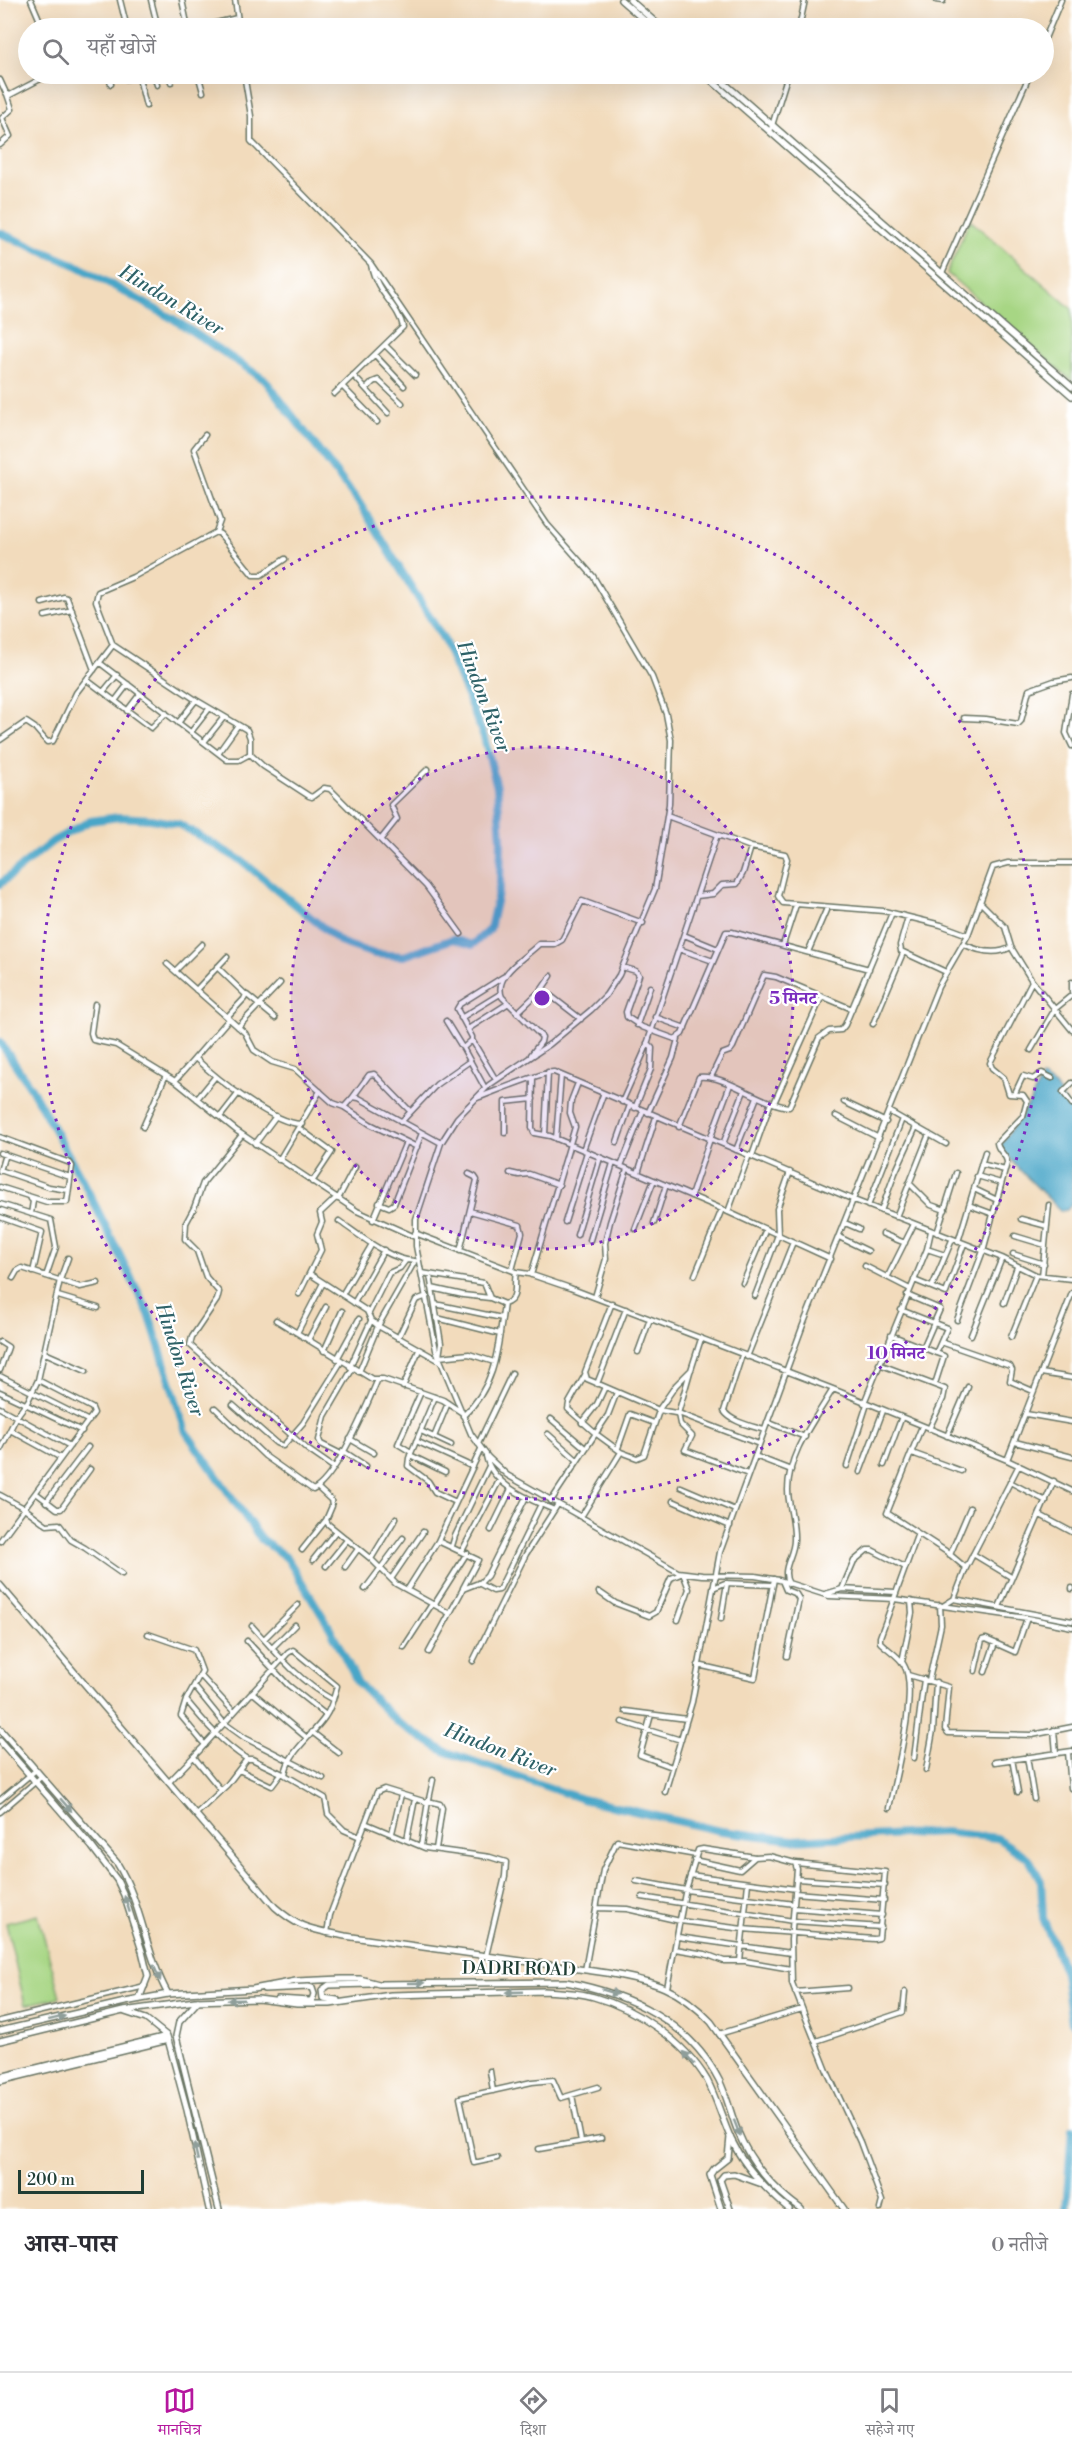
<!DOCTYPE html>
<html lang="hi">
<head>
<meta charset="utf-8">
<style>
	:root { --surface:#fff; --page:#f7f7f7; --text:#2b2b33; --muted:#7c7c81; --line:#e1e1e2; --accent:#b5179e }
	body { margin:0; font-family:"Libre Bodoni","Noto Serif Devanagari",serif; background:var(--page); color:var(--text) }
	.scale { position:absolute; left:18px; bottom:15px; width:126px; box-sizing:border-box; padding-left:6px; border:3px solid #1f3d34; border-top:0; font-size:16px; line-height:21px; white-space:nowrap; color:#1f3d34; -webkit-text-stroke:4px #fff; paint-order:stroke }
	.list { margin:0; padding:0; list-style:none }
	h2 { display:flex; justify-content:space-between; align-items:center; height:78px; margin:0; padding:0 24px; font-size:26px }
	h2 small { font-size:20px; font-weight:400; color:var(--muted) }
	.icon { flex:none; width:33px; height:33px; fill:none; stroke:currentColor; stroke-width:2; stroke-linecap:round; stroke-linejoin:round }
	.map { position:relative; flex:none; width:1072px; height:2209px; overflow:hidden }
	.search { position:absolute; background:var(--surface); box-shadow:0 6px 24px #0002; left:18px; right:18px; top:18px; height:66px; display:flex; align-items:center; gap:15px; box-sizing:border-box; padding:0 21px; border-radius:33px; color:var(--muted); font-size:22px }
	.sheet { height:162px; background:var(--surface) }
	nav { display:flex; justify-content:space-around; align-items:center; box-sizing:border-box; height:84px; border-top:2px solid var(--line); background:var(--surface); font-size:16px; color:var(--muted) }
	nav a { display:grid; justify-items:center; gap:3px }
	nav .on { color:var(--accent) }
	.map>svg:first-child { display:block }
	.green { fill:#a7d684; stroke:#638a5c; stroke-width:1.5 }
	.water { fill:#49a6c8; stroke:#34727e; stroke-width:1.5 }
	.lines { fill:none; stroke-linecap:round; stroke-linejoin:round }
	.river { stroke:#49a6c8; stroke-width:8 }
	.minor-casing { stroke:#697464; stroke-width:7 }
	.tertiary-casing { stroke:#697464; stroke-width:8 }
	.secondary-casing { stroke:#697464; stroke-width:8 }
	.minor { stroke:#fff; stroke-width:4 }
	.tertiary { stroke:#fff; stroke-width:5 }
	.secondary { stroke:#fff; stroke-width:5 }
	.oneway { fill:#8f9e9a }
	.ring { fill:none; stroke:#7b2cbf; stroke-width:3; stroke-dasharray:3 6 }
	.labels { text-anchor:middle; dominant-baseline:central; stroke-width:4.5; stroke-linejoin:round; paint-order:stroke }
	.street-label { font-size:18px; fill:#1f3d34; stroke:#fff }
	.water-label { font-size:20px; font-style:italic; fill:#2e6268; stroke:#fff }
	.centre { fill:#7b2cbf; stroke:#fff; stroke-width:3 }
	.ring-label { font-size:18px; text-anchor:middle; font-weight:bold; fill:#7b2cbf; stroke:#fff; stroke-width:4.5; stroke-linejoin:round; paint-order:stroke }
</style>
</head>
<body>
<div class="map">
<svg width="1072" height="2209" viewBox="0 0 1072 2209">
	<rect width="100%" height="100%" fill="#fff"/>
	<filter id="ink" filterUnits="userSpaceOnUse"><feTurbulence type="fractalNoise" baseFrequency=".0167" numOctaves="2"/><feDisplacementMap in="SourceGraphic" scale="12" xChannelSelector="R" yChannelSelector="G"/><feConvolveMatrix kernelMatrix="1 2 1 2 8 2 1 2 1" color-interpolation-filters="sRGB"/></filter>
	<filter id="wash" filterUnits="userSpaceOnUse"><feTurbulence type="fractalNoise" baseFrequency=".008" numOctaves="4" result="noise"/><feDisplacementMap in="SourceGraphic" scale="24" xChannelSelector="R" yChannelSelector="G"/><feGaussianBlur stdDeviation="1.35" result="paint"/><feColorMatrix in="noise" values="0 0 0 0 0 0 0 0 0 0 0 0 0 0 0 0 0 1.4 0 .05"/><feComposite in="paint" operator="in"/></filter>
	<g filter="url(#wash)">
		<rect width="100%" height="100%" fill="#f2dbbc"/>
		<path class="green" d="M970,220L1072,309V381L947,273Z
			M38,1915L60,1997L25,2005L6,1923Z"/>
		<path class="water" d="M1042,1077L1055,1086L1072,1112V1204L1067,1210L1061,1211L1016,1166L1000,1146L1030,1102Z"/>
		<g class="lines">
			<path class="river" d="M0,233L78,266L175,320L265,380L360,504L444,640L484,737L497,787L501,838L500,884L490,929L472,945L453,939L404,956L374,954L342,943L242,861L179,824L151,819L119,817L90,821L53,841L0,884
				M0,1042L31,1088L84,1183L149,1314L186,1432L261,1539L287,1558L330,1628L358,1683L398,1723L444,1751L582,1799L721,1831L793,1840L944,1832L997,1838L1029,1859L1041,1881L1043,1918L1065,1973L1072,2023
				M1066,2209L1072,2129"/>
		</g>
	</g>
	<g filter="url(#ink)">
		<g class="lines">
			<g class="minor-casing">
				<path id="minor" d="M31,0L43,28
					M120,0L127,28
					M151,0L158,28
					M182,0L188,28
					M235,0L239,28
					M936,0L943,1
					M195,28L237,18
					M799,28L805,0
					M1044,41L1061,0
					M108,74L111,84
					M123,74L126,79L139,77
					M138,74L146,106
					M154,74L157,85
					M169,74L171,82
					M198,74L203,92
					M244,74L251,116V141L371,264L547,524L593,576L652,677L666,714L671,740L669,804L655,889L619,975L606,995L591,1010L550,1044L489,1085L457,1118L441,1143L416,1219V1246L436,1350L471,1434L488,1457L507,1475L678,1572L702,1575L755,1576L779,1580L829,1596L894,1599L1027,1618L1072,1627
					M0,80L6,93L10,95L50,74
					M770,132L788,74
					M0,145L10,136L2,118L12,109L7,94
					M942,273L1030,74
					M385,345L415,375
					M375,355L404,386
					M353,375L388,413
					M342,386L377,422
					M366,389L373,382L378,380L402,403
					M334,394L403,327C399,306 376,293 371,265
					M205,435L194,449L220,521L216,532
					M42,603L64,597L67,598L94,670
					M45,616L72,610
					M113,645L196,700L247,730L250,738V754L263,766L309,796L312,797L324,788L330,789L426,886L461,934
					M100,663L227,760H239L250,754
					M87,680L151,728L166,713
					M103,692L117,675
					M1072,694L1066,733L1072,746
					M115,701L128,684
					M127,711L140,694
					M964,718L986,719L1018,724L1021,721L1029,690L1054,681L1072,678
					M178,723L196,700
					M191,732L209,709
					M0,740L26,722L35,728L47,742L53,741L76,693L113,645L96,601L98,592L133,577L216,532L220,534L253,575H261L285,559
					M204,742L224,717
					M218,753L238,725
					M667,816L751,847L785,854L787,859L778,896L783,903L884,911L941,925L968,935
					M381,839L397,819L391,805L428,769
					M697,896L713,894L722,885L737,884L743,873L751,847
					M980,902L1005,927L1011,947L1032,981L1072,1030
					M908,917L900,945L901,951L946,972
					M684,935L718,949
					M963,944C978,951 996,956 1011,947
					M783,945L796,905
					M679,949L713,961
					M808,952L827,908
					M167,964L245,1033L254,1050L272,1062L295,1069L333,1103L344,1107L353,1097L359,1098L441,1143
					M217,967L246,995L244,999L227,1017
					M622,967L636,971L639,975L626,1012L627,1017L642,1027L675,1039L682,1034L726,932H732L869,969
					M175,971L202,944
					M1072,982V992
					M542,989L581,1019
					M196,990L227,957
					M247,995L275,1018
					M95,1004L91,1033L93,1040L116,1045L175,1081L237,1131L357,1211L415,1237
					M517,1013L542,989L551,976
					M655,1017L685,1028
					M461,1018L500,994
					M446,1021L462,1047
					M873,1024L903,953
					M637,1025L650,987
					M238,1027L280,983
					M468,1029L507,1004
					M472,1040L496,1080
					M1031,1050L1055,1009L1072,995
					M531,1055L541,1042L542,1037L502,997C493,975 525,958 539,944H555L562,940L582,901L643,923
					M195,1058C215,1077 274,1125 302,1124
					M711,1077L722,1054L730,1051L733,1047L764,975L776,977L852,1009
					M533,1078L532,1128L534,1133L550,1136L715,1206L831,1259
					M175,1081L229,1019
					M1072,1083L1063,1092L1072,1104
					M485,1088L463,1048L472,1040V1037L457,1009L460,1004L503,977
					M1015,1093L1023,1076L1033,1079L1042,1073L1052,1078
					M353,1097L369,1075L374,1074L410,1111
					M477,1098C491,1093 544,1071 554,1072L854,1200L1002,1258L1036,1275L1072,1279
					M197,1099L215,1077
					M622,1102L645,1050L717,835
					M844,1102L886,1122
					M774,1103L822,996
					M344,1107L370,1124L417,1147
					M635,1108L651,1069L652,1048L647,1043
					M890,1112L946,1144
					M648,1113L673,1058L678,1039
					M836,1116L879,1138
					M220,1117L238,1094
					M401,1122L437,1084L470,1061
					M143,1127L166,1075
					M679,1127L699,1077C725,1074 760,1104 789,1107L819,1038L829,1031L841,1030L845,1025L892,913
					M299,1128L332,1152L312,1182
					M505,1133V1102L533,1099
					M242,1135L203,1183L194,1208L186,1223L185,1239L197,1251L206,1277L219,1292L217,1300L192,1337L190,1345L307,1449L333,1467
					M545,1135L548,1072
					M0,1137L70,1163L72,1166L67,1202H47L0,1187
					M556,1139L561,1075
					M617,1142L630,1105
					M255,1144L276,1116
					M723,1144L744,1091
					M583,1150L603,1095
					M736,1150L757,1097
					M0,1153L70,1177
					M752,1156L771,1102
					M279,1160L320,1091
					M981,1164L1005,1170
					M621,1166L643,1111
					M0,1170L49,1187L68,1190
					M0,1171L5,1154
					M510,1173L519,1175L529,1174L559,1185
					M638,1173L656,1117
					M977,1176L1001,1183
					M909,1183L931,1205L945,1210
					M974,1189L997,1200
					M691,1196L710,1139L730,1085
					M338,1199L355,1167
					M379,1203L389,1207L394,1204L422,1133
					M0,1204L51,1220L56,1247L46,1276
					M969,1205L993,1214
					M868,1206L902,1119
					M470,1211L520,1225L522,1233L512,1270
					M881,1211L895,1173L916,1127
					M728,1212L749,1155
					M31,1214L33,1201L31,1199
					M0,1217L42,1232L33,1272
					M896,1217L929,1134
					M1021,1219L1047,1226
					M373,1220L406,1142
					M339,1221C359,1235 391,1261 415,1261
					M565,1222L587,1152
					M654,1223L666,1185
					M845,1223L859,1229
					M635,1229L654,1180
					M415,1233L516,1272
					M937,1233L956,1173
					M883,1234L905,1243
					M577,1235L600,1158
					M1015,1236L1045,1245
					M839,1237L868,1251
					M590,1240L613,1163
					M958,1242L985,1152
					M927,1249L945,1255
					M460,1251L477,1180L475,1177L469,1174
					M1013,1254L1044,1264
					M865,1266L910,1289
					M422,1273L484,1283L490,1298L504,1304C520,1299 513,1285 516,1272L529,1274L570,1288L833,1389L1007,1460L1072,1491
					M310,1274L367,1311L371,1320L378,1326L440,1361
					M430,1275L441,1343L439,1357L469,1354L494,1362
					M531,1275L575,1127L570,1113L571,1101L578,1083
					M695,1275L722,1209
					M888,1276L914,1224
					M1042,1276L1049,1205
					M13,1278L17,1271L22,1268L80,1287L98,1283
					M914,1280L946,1293L964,1244
					M743,1283L766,1229
					M932,1287L952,1240
					M432,1288L463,1295L490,1298
					M299,1294L321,1250L317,1234L322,1222L320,1213L336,1198
					M342,1295L372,1244
					M907,1295L940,1309L923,1348
					M58,1296L98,1308
					M755,1296L778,1235L777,1209L790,1172
					M595,1297L606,1259L605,1243L610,1222L627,1169
					M354,1303L384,1250
					M612,1303L585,1372L587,1379L659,1410L681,1414L759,1444
					M1004,1303L1017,1267
					M435,1304L502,1318
					M901,1310L947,1328L936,1353
					M369,1313L389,1273L400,1268L406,1260
					M437,1318L500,1334
					M276,1320L372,1379H383L429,1395L443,1400L461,1412
					M957,1320L983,1251L1007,1163C1007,1154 998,1152 997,1143L1023,1116L1027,1101L1023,1095L1009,1094L1004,1078L992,1068L990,1063L1032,981
					M297,1333L323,1283
					M891,1335L944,1356L935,1384
					M971,1335L1002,1258
					M1011,1337L1036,1275
					M398,1338L416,1300L427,1296
					M308,1340L326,1307
					M0,1342L8,1347L0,1370
					M941,1342L1010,1366L1012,1370L1010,1381L1033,1391
					M324,1351L342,1311
					M638,1352L650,1319
					M45,1353L86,1371
					M742,1355L724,1411C731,1422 752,1426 764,1430
					M747,1357L793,1242
					M337,1359L359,1319
					M879,1364L945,1389L943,1399L929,1429
					M350,1367L371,1321
					M359,1372L378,1326L415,1261
					M690,1372L678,1414L680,1424L692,1436L685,1450L748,1474
					M1041,1373L1072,1378
					M585,1375L569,1403L568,1409L595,1433L621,1452
					M0,1376L89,1421
					M597,1384L626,1309
					M403,1387L419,1350
					M0,1392L82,1431
					M435,1397L409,1458L408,1466L428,1481L435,1492L456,1502
					M864,1403L927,1249L931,1231
					M233,1405L276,1443L283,1446L303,1423L341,1362
					M0,1408L70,1446
					M215,1408L265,1456L313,1490C336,1479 368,1403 378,1379
					M1026,1414L1072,1422
					M463,1416C497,1385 498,1346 504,1304
					M551,1419L585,1448
					M767,1422L805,1437
					M582,1423L597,1404L605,1387
					M922,1426L887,1513L947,1552L966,1568
					M10,1430L61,1458
					M421,1431L451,1445
					M548,1434L577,1460
					M947,1436L968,1387
					M434,1437L448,1403
					M350,1439L374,1453
					M416,1441L473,1467
					M1015,1442L1072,1457
					M478,1444L512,1373
					M618,1448L630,1414L654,1423
					M0,1450L17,1416L28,1401L38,1380L60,1280L68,1258
					M343,1451L366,1466
					M411,1452L398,1444L421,1392
					M912,1453L961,1471
					M341,1454L321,1444L319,1440L325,1416L353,1368
					M410,1455L445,1472
					M486,1456C492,1486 530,1499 554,1510
					M755,1456L791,1470
					M1007,1460L1072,1293
					M884,1465L901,1419
					M847,1466L867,1404
					M860,1472L883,1411
					M1010,1482L1046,1501
					M681,1487L735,1510
					M318,1488L331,1500L332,1506L326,1520L328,1524L371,1559L396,1584L449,1613
					M36,1493L57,1509H61L90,1469
					M0,1495L24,1508L47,1525L59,1524L71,1540L85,1548L122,1574
					M551,1501L608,1415L617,1392
					M673,1501L730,1526
					M46,1502L88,1447
					M1040,1515L1072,1532
					M581,1517L621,1452L637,1458L644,1455L660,1408L676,1385L691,1370L701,1339
					M491,1530L511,1489
					M0,1541L94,1413L92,1408L38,1380
					M438,1541L478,1560L463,1588
					M452,1546L455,1536L489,1466
					M302,1550L326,1520
					M462,1551L500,1479
					M973,1554L1011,1577
					M950,1555L970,1508
					M371,1559L396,1518
					M313,1560L336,1531
					M326,1566L347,1540
					M345,1567L358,1549
					M391,1579L423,1532
					M478,1583L493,1591L499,1590L541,1504
					M783,1583L786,1590L796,1594L799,1599L787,1656
					M789,1584C780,1569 794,1556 794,1540C795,1522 788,1505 788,1490C788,1452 815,1420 833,1389
					M713,1588L725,1583L773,1585
					M1072,1588V1589
					M365,1589L403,1538
					M842,1589L854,1561L867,1550H872L905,1567
					M407,1590L438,1541L481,1449
					M599,1592L615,1603L649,1616L656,1612L671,1578L683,1573L689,1589L678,1620
					M825,1594L842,1589L895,1592
					M954,1599L966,1568L1019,1465
					M434,1605L467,1553
					M943,1606L954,1599L1072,1621
					M999,1607L1054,1481
					M721,1619L727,1583
					M252,1626C276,1653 300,1682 333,1700
					M148,1634L194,1650L202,1671L186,1700L181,1716L205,1745
					M264,1639L298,1605
					M247,1641L288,1685L326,1715
					M404,1647L432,1604
					M272,1648L295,1625
					M429,1652L463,1589L481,1582L487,1576L526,1497
					M473,1661L526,1554L558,1504
					M902,1662L912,1613L911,1601
					M698,1665L755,1678L774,1579
					M975,1671L982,1640L986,1639L1015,1652L1027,1618
					M985,1672L995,1643
					M200,1675L234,1712
					M908,1675L949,1687L945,1729L948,1733L1032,1735L1072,1727
					M929,1680L941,1625L940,1605
					M194,1686L224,1723L245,1738L323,1778
					M252,1692L307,1738
					M186,1700C205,1723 222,1743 247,1759
					M625,1711L687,1719
					M651,1715L640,1755L672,1767
					M622,1722L681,1740
					M1054,1730L1056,1753
					M312,1732L339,1753
					M1068,1752L1071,1788
					M194,1757L221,1790
					M1027,1757L1034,1799
					M914,1758L924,1679
					M1012,1759L1018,1792
					M995,1762L1072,1751
					M239,1770L272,1786L281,1774
					M926,1770L933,1731L936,1682
					M169,1782L201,1749L288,1653L293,1650L337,1686C334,1697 331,1709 325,1717C313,1735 287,1753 285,1775L325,1798L328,1814L344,1830L360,1837
					M665,1792L692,1702L720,1552L803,1325L938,987L968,935L993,867L1008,863H1072
					M0,1800L36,1770
					M889,1808C895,1778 919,1690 904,1665C899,1656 888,1650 880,1642V1637L918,1533
					M0,1812L41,1777
					M196,1814L227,1785L247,1759H252L285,1775
					M365,1823L425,1848L490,1857L506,1862L505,1876L486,1956
					M392,1833L401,1795
					M407,1839L415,1799
					M421,1846L428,1801L440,1804L442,1808L436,1849
					M694,1860L740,1870L755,1857
					M690,1875L796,1889
					M797,1879L885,1885
					M636,1881L686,1890L794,1904
					M795,1893L884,1900
					M642,1897L793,1921L881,1927
					M597,1908L627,1909L680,1921L743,1929L874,1939L879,1938L885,1872L796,1863
					M794,1908L882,1915
					M327,1933L330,1915L377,1792L384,1789L426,1802L429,1799L433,1780
					M678,1937L791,1953
					M675,1949L705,1954L724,1961H745L791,1969
					M740,1961L748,1883
					M585,1970L603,1870L617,1841L696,1855
					M667,1988L685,1893L698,1850L703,1849L755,1857L769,1856L795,1863L797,1869L791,1940L792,1983L827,2071L860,2142L882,2201L880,2209
					M795,1992L848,1988
					M0,2021L145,1986
					M719,2034L802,2009
					M816,2041L903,2012L905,1992
					M490,2071L493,2091
					M572,2095L581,2141
					M539,2149L601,2138
					M497,2158L474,2163L460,2098L532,2082L553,2080L561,2098L598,2087"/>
			</g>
			<g class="tertiary-casing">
				<path id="tertiary" d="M621,0L653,28
					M630,0L662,28
					M704,74L1072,396
					M714,74L1072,387
					M0,1585L275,1907C301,1930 312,1929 345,1936L607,1973C653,1981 679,1988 711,2022L844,2209
					M0,1729L117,1863C142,1903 145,1953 168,1994
					M0,1741L92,1847L117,1880L124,1895L142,1951L148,1976L139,1999
					M198,2001L179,2022L176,2036L219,2209
					M125,2012L146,2019L167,2036L187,2110L209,2209
					M0,2077L167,2036
					M0,2081L168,2040
					M721,2209L710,2175L714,2169L728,2158L730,2137
					M730,2209L720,2180L724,2175L734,2174L762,2184"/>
			</g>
			<g class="secondary-casing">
				<path id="secondary" d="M264,1989L308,1987L312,1988L314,1994L312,2000L309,2001L278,1999
					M337,2000L323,1998L322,1990L329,1985L371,1984
					M0,2031L125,2002L168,1994L253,1989L296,1981L342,1979H360L379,1984L566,1982C629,1994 688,2020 719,2080C727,2096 731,2115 738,2132C750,2162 774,2190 801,2209
					M0,2041L123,2011L195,2001L258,1999L297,2004H330L391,1995L544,1991C561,1992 578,1992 594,1997C637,2009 684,2041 707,2080C717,2099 722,2119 731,2139C744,2167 766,2190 789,2209"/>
			</g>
			<use href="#minor" class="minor"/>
			<use href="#tertiary" class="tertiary"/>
			<use href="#secondary" class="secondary"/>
		</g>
		<defs><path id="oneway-solid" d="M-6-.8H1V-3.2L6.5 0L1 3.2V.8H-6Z" transform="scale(1.5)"/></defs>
		<g class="oneway">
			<use href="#oneway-solid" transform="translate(66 1805) rotate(49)"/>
			<use href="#oneway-solid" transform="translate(127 1904) rotate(-108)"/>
			<use href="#oneway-solid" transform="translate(157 1973) rotate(66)"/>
			<use href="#oneway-solid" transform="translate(416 1983) rotate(-1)"/>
			<use href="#oneway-solid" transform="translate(514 1992) rotate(178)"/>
			<use href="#oneway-solid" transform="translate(610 1992) rotate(17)"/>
			<use href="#oneway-solid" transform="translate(236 2000) rotate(178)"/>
			<use href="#oneway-solid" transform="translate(57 2018) rotate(-14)"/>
			<use href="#oneway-solid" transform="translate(689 2058) rotate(-131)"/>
			<use href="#oneway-solid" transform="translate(737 2128) rotate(69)"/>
			<use href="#oneway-solid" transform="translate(196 2152) rotate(-103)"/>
		</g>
	</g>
	<circle cx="542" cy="998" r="251" fill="#7b2cbf" fill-opacity=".12"/>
	<g class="ring">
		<circle cx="542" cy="998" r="251"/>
		<circle cx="542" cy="998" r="501"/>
	</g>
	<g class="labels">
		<g class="street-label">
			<text transform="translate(519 1969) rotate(1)">DADRI ROAD</text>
		</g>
		<g class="water-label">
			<text transform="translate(171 301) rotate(31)">Hindon River</text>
			<text transform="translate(483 697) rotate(69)">Hindon River</text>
			<text transform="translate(179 1360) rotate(72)">Hindon River</text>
			<text transform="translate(500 1751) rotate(21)">Hindon River</text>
		</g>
	</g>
	<circle cx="542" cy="998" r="9" class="centre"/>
	<g class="ring-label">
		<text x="793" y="1004">5 मिनट</text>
		<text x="896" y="1359">10 मिनट</text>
	</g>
</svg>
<div class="scale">200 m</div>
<div class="search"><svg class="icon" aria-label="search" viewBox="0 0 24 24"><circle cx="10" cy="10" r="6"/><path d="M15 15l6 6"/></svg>यहाँ खोजें</div>
</div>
<section class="sheet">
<h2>आस-पास<small>0 नतीजे</small></h2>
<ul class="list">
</ul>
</section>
<nav>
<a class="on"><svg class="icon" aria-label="map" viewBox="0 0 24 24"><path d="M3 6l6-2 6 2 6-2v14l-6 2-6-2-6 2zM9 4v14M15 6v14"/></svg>मानचित्र</a>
<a><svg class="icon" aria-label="directions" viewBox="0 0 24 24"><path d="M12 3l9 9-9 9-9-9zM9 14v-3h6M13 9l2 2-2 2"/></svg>दिशा</a>
<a><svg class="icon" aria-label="saved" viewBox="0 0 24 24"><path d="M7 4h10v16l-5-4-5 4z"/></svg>सहेजे गए</a>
</nav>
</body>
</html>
